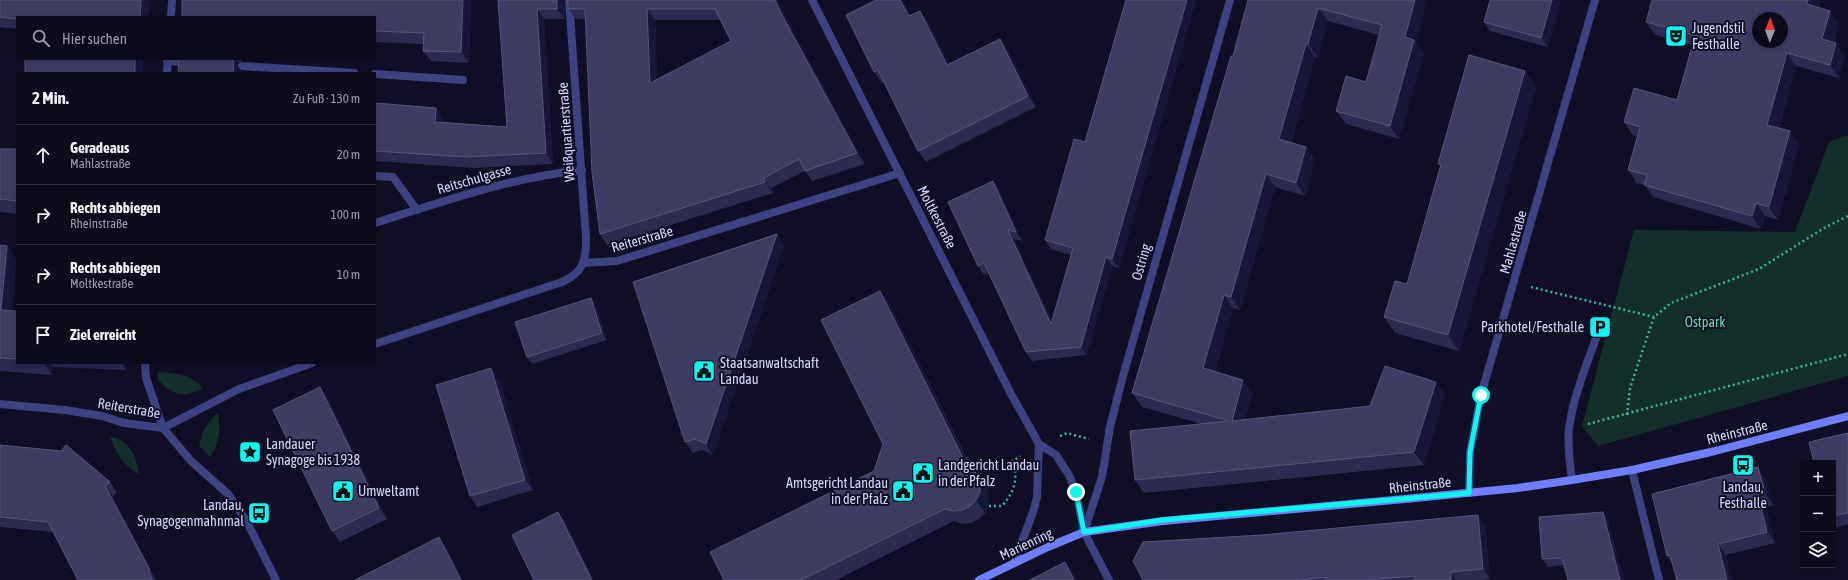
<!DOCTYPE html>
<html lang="de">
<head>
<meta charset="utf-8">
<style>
	:root { --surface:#0c0b1c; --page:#151425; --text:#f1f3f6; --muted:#9a9ba3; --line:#2c2b3b }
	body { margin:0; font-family:"Asap Condensed",sans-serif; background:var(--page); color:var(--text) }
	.controls { position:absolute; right:12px; bottom:12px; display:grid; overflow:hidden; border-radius:0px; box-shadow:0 2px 6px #0003 }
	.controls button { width:36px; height:36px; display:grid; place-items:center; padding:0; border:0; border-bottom:1px solid var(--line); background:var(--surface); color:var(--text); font:20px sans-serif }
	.compass { position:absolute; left:1752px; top:12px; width:36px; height:36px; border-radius:50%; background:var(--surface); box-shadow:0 2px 6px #0003; rotate:1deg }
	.stop { position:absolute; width:12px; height:12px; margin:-9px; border:3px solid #05faf0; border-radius:50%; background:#fff }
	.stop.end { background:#05faf0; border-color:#fff; box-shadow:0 1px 4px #0008 }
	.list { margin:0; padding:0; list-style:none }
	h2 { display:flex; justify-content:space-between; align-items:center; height:52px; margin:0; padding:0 16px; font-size:17px }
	h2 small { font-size:13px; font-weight:400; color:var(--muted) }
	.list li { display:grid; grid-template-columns:26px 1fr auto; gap:12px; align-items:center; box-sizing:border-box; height:60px; padding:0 16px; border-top:1px solid var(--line) }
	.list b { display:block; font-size:15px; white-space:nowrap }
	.list p { margin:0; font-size:13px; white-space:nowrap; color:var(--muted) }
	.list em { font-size:13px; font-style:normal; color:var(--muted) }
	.icon { flex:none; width:22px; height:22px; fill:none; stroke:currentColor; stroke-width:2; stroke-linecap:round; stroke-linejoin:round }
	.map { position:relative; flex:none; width:1848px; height:580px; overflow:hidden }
	.search { position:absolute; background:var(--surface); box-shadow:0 2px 6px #0003; left:16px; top:16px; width:360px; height:44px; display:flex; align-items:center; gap:10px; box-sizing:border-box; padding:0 14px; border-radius:0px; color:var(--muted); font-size:15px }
	.panel { position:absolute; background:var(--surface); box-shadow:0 2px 6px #0003; left:16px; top:72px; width:360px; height:292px; border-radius:0px }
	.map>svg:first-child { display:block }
	.green { fill:#132f2a }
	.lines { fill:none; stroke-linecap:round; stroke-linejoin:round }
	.path { stroke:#32b59b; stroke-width:2.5; stroke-dasharray:2 3; stroke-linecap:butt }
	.lane { stroke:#3b4383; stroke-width:8 }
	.street { stroke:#3b4383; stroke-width:8 }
	.secondary { stroke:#6e7efc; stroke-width:8 }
	.wall { fill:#2c2953; fill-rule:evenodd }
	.shaded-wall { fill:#191739 }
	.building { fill:#3e3c65; stroke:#56547d; fill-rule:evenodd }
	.route { stroke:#05faf0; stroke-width:5 }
	.labels { text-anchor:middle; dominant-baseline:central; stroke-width:4; stroke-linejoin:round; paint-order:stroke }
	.poi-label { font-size:14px; fill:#d5d6fe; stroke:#100f25; text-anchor:start }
	.street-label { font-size:14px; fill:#d5d6fe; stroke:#100f25 }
	.park-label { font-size:14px; fill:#61ddad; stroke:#100f25 }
</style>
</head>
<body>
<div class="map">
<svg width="1848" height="580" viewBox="0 0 1848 580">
	<rect width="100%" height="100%" fill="#100f25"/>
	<path class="green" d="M1848,135V376L1598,446L1582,426L1634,230L1795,232L1829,142Z
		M158,372C175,372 191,375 203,388C183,398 174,396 158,380Z
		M218,413C221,429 219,444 210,457L199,446C202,431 206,424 218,413Z
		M110,436C133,444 135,454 139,475C124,465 115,454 110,436Z"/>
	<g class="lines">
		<path class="path" d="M1531,287L1654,317
			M1627,415L1630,388L1654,317L1671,303L1759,269L1824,228L1848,216
			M1588,424L1848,354
			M1060,436L1067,433L1089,439
			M989,506H1002C1015,491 1018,480 1013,461L1020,456"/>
		<path class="lane" d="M167,61L187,62
			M242,66L354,73
			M375,74L463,80
			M375,176L393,177L417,210
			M1572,480C1570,463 1567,445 1569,428C1574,393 1589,359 1600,327"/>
		<path class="street" d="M812,0L1011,394L1039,444L1056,455L1069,475L1076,492L1084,532L1109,580
			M171,17L172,0
			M167,73L168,59
			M375,223C444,201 509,178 582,170
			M584,263L617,261L900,173
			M375,344L562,282C584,272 586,261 586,238L569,0
			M145,363L146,378L163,428L191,461L228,494L247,522L276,580
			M0,404L65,410L102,416L124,423L163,428L239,389L312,363
			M1632,470L1659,580
			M1469,493L1470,452L1481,395L1595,0
			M1084,532L1102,477L1110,427L1123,376L1230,0
			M1014,563L1033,512L1037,497L1039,444"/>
		<path class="secondary" d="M979,580L1048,547L1084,532L1163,521L1405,499L1518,488L1572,480L1632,470L1715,451L1848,416"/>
	</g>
	<path class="wall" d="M0,0H149L148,17H17V29L0,27Z
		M182,0H471L469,63L431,61L423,51V44L375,42V17Z
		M498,0H564L565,19H544L553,164L475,168L375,161V103L444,119L443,122L507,127Z
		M777,0L790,25L865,164L812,181L805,171L771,188L773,193L607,245L600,234L585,19H576L568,9ZM655,20H720L731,41L657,80Z
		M1126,0H1196L1119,268L1112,266L1087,355L1032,361L1026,352L989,273L984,275L978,266L999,190L1022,241L1014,239L1052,321L1071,255L1051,249L1045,240L1085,142Z
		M1248,0H1427L1416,42L1424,53L1399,139L1346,124L1336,111L1366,82L1379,35L1328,21L1318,58L1315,57L1291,143L1306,147L1315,160L1305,196L1275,187L1240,310L1233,308L1215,372L1253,393L1245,419L1370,406L1445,395L1424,465L1144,493L1135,480L1202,424L1142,407L1132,393L1233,56Z
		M1490,0H1561L1548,47L1490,31L1484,22Z
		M903,1L910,16L928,22L949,64L1000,39L1008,50L1036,107L926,162L918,151L884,82L882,83L874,72Z
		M1819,8L1830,11L1839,24L1834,43L1845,56L1839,78L1796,66L1779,128L1799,144L1778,220L1765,216L1761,229L1653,197L1645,185L1637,183L1628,170L1638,137L1633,135L1624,122L1677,100L1692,45L1655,35L1646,22Z
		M179,59H242V61L238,63L237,65L242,71Z
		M1536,87L1459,351L1395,333L1384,317L1407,284L1441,167L1438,164Z
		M0,149H17V214L0,212Z
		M777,234L784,245L713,455L702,450L693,453L685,442Z
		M0,245L7,246L16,260L12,311H17V363H126V370L53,367L52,375L0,371Z
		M591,298L596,306L607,340L532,364L527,357Z
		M889,303L971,467L987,489L989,497V506L985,513L979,519L971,523L962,524L954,521L836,580H724L874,471L883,444Z
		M499,379L533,490L477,507L470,496Z
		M328,398L387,519L340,542L332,531Z
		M1848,433V524L1835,528L1833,525V463Z
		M0,445L110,482L117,492L113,497L156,580H78L53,532L0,527Z
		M1766,479L1773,505L1766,507L1775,543L1726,555L1672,563L1667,556Z
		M1608,520L1624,580H1568L1564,565L1548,567L1542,559Z
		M1485,525L1490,579L1483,580H1143Z"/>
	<path class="shaded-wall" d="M141,0H149L148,17H140Z
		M463,0H471L469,63L461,52Z
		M557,0H564L565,19L557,9Z
		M775,0H777L790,25L865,164L857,153L782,15Z
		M900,0H902L903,1L916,28L909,16Z
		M1187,0H1196L1119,268L1112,259Z
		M1415,0H1427L1416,42L1424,53L1399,139L1390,126L1405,37Z
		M1552,0H1561L1548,47L1541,38Z
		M1808,0H1821L1816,17L1807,4Z
		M1318,8L1328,21L1318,58L1308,44Z
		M537,9L544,19L553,164L546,153Z
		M647,9L655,20L658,94L650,83Z
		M920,11L928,22L955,76L947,65Z
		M1830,11L1839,24L1831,52L1822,39Z
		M1000,39L1008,50L1036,107L1028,96Z
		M1836,43L1845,56L1839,78L1830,65Z
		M1306,44L1315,57L1288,153L1279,139Z
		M1787,53L1796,66L1776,137L1767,125Z
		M135,59H143V73H135Z
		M231,59H235L238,63L237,65L242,71V73H233Z
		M1525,71L1536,87L1459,351L1448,335Z
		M436,108L444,119L442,132L435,122Z
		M1790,131L1799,144L1778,220L1769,207Z
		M1306,147L1315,160L1305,196L1296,183Z
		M1266,174L1275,187L1240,310L1231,297Z
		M764,178L771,188L773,193L765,182Z
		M993,181L999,190L1022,241L1016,232Z
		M1756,203L1765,216L1761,229L1752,216Z
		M1008,230L1014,239L1057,332L1051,324Z
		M777,234L784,245L713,455L706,444Z
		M7,246L16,260L11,324L1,310Z
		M1106,257L1112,266L1087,355L1081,347Z
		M880,291L889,303L975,477L966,464Z
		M1224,295L1233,308L1212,382L1203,368Z
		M591,298L596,306L607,340L602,333Z
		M44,363H50L53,367L52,375Z
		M122,363H126V370Z
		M491,368L499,379L533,490L525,480Z
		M1243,380L1253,393L1241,434L1232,421Z
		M1436,382L1445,395L1424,465L1414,452Z
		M320,387L328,398L387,519L379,508Z
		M1758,467L1766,479L1773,505L1765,493Z
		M973,469L987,489L989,497V506L985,513L976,500Z
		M105,486L113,497L156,580L150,570Z
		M1758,495L1766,507L1775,543L1767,532Z
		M558,512L566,522L594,580H592Z
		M1603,512L1608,520L1624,580H1620Z
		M1478,515L1485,525L1490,579L1483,569Z
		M439,537L448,550L463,580H461Z
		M1718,544L1726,555L1732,580H1727Z
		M1065,562L1076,578L1077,580H1074Z
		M1451,572L1456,580H1451Z"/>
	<path class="building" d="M0,0H141L140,17H17V19L0,17Z
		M182,0H463L461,52L423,51L424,33L375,31V17H182Z
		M498,0H557V9H537L546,153L467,157L375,151V103L436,108L435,122L507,127Z
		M568,0H775L782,15L857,153L805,171L799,159L764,178L765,182L600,234L592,172L585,9H568ZM647,9H715L731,41L650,83Z
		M876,0H900L909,16L920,11L947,65L1000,39L1028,96L918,151L878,70L874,72L846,15Z
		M1126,0H1187L1112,259L1106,257L1081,347L1026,352L984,263L978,266L948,202L993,181L1016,232L1008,230L1051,324L1073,248L1045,240L1074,139L1085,142Z
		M1248,0H1415L1405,37L1414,40L1390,126L1336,111L1346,76L1366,82L1382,25L1318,8L1308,44H1306L1279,139L1306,147L1296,183L1266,174L1231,297L1224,295L1203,368L1243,380L1232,421L1370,406L1385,366L1436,382L1414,452L1135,480L1130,431L1229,421L1132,393L1231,56H1233Z
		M1490,0H1552L1541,38L1484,22Z
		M1652,0H1808L1807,4L1830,11L1822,39L1836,43L1830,65L1787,53L1767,125L1790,131L1769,207L1756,203L1752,216L1644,185L1647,175L1628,170L1640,127L1624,122L1634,88L1677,100L1695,36L1646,22ZM1758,18H1782V42H1758Z
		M1469,55L1525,71L1448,335L1384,317L1395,281L1407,284L1441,164H1438Z
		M25,59H135V73H25Z
		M179,59H231L234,61L233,73H178Z
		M0,149H17V201L0,199Z
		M777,234L706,444L695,439L685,442L633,282Z
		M0,245L7,246L1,310L17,311V359L0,358Z
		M880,291L966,464L973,469L978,476L980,484V493L976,500L970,506L962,510L953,511L945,509L801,580H724L710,552L874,471L883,444L821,320Z
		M591,298L602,333L527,357L515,322Z
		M491,368L525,480L470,496L436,385Z
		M320,387L379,508L332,531L273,410Z
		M1848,433V513L1833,516V463H1814L1809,442Z
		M0,445L61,451L66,445L110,482L105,486L150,570L148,571L152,580H78L48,522L0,517Z
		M1758,467L1765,493L1758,495L1767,532L1718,544L1727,580H1677L1670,555L1667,556L1652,494Z
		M558,512L592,580H534L512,535Z
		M1603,512L1620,580H1568L1562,558L1542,559L1539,517Z
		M1478,515L1483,569L1451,572V580H1415L1414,576L1365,580H1324L1328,577L1299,580H1143L1133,561L1143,542L1262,535Z
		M439,537L461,580H355Z
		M1065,562L1074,580H1030Z"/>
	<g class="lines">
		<path class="route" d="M1076,492L1084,532L1163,520L1469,493L1470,452L1481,395"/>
	</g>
	<defs>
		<g id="theatre-square" transform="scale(1.15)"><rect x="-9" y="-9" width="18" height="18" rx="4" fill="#05faf0" stroke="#100f25"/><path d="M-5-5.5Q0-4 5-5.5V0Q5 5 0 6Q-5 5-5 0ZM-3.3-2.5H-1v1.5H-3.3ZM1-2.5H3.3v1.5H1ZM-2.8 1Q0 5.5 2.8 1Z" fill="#111"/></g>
		<g id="parking-square" transform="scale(1.15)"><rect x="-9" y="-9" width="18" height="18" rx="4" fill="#05faf0" stroke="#100f25"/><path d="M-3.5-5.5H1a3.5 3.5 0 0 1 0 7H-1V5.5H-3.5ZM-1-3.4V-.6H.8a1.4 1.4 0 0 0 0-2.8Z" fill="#111"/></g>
		<g id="civic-square" transform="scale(1.15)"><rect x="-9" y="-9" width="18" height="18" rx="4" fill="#05faf0" stroke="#100f25"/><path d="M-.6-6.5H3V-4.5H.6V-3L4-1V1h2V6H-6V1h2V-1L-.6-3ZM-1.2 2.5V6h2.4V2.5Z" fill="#111"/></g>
		<g id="sight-square" transform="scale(1.15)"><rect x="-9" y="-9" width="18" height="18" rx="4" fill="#05faf0" stroke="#100f25"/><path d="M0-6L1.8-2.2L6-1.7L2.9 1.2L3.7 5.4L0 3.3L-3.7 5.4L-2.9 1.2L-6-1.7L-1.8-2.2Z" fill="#111"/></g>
		<g id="bus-square" transform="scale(1.15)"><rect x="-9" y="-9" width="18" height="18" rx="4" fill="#05faf0" stroke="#100f25"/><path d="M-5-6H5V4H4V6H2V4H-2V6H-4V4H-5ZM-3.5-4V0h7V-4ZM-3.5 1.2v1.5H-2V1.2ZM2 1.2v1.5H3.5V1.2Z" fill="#111"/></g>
	</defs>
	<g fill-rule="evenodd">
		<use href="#theatre-square" x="1676" y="36"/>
		<use href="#parking-square" x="1600" y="327"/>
		<use href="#civic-square" x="704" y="371"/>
		<use href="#sight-square" x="250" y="452"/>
		<use href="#bus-square" x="1743" y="465"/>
		<use href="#civic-square" x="923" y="473"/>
		<use href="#civic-square" x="343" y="491"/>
		<use href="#civic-square" x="903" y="491"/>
		<use href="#bus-square" x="259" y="513"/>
	</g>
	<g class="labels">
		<g class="poi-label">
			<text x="1692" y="28">Jugendstil<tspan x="1692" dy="16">Festhalle</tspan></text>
			<text x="1584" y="327" text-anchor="end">Parkhotel/Festhalle</text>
			<text x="720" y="363">Staatsanwaltschaft<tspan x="720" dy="16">Landau</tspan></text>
			<text x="266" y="444">Landauer<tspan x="266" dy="16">Synagoge bis 1938</tspan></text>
			<text x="938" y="465">Landgericht Landau<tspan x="938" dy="16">in der Pfalz</tspan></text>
			<text x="888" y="483" text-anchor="end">Amtsgericht Landau<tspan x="888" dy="16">in der Pfalz</tspan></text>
			<text x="1743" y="487" text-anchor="middle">Landau,<tspan x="1743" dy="16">Festhalle</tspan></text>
			<text x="358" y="491">Umweltamt</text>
			<text x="244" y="505" text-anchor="end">Landau,<tspan x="244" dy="16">Synagogenmahnmal</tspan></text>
		</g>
		<g class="street-label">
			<text transform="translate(566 132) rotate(-94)">Weißquartierstraße</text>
			<text transform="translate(474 179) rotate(-16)">Reitschulgasse</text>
			<text transform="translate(937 217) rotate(63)">Moltkestraße</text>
			<text transform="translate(642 239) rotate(-16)">Reiterstraße</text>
			<text transform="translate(1513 242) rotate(-74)">Mahlastraße</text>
			<text transform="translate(1141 262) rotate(-74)">Ostring</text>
			<text transform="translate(129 408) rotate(10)">Reiterstraße</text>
			<text transform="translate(1737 432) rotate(-14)">Rheinstraße</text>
			<text transform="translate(1420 485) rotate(-6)">Rheinstraße</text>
			<text transform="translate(1026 544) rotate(-25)">Marienring</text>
		</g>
		<g class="park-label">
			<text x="1705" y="322">Ostpark</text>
		</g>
	</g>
</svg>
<div class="controls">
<button>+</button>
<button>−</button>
<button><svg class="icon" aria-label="layers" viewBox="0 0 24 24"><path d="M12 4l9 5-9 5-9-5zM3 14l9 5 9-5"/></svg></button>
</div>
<svg class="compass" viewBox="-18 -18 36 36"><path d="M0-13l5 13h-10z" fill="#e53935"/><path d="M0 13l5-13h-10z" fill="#9a9ba3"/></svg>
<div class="stop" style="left:1481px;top:395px"></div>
<div class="stop end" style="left:1076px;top:492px"></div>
<div class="search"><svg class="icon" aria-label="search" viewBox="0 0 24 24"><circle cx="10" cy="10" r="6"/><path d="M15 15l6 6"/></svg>Hier suchen</div>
<section class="panel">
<h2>2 Min.<small>Zu Fuß · 130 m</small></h2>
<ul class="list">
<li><svg class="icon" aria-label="ahead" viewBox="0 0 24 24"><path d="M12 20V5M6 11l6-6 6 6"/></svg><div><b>Geradeaus</b><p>Mahlastraße</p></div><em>20 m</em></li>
<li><svg class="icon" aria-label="right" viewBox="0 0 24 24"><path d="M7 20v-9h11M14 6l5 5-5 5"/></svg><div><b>Rechts abbiegen</b><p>Rheinstraße</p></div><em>100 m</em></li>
<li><svg class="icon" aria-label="right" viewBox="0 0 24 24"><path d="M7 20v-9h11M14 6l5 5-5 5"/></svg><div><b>Rechts abbiegen</b><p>Moltkestraße</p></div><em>10 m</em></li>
<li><svg class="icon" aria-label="arrive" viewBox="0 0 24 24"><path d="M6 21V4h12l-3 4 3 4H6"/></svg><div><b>Ziel erreicht</b></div></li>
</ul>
</section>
</div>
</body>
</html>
